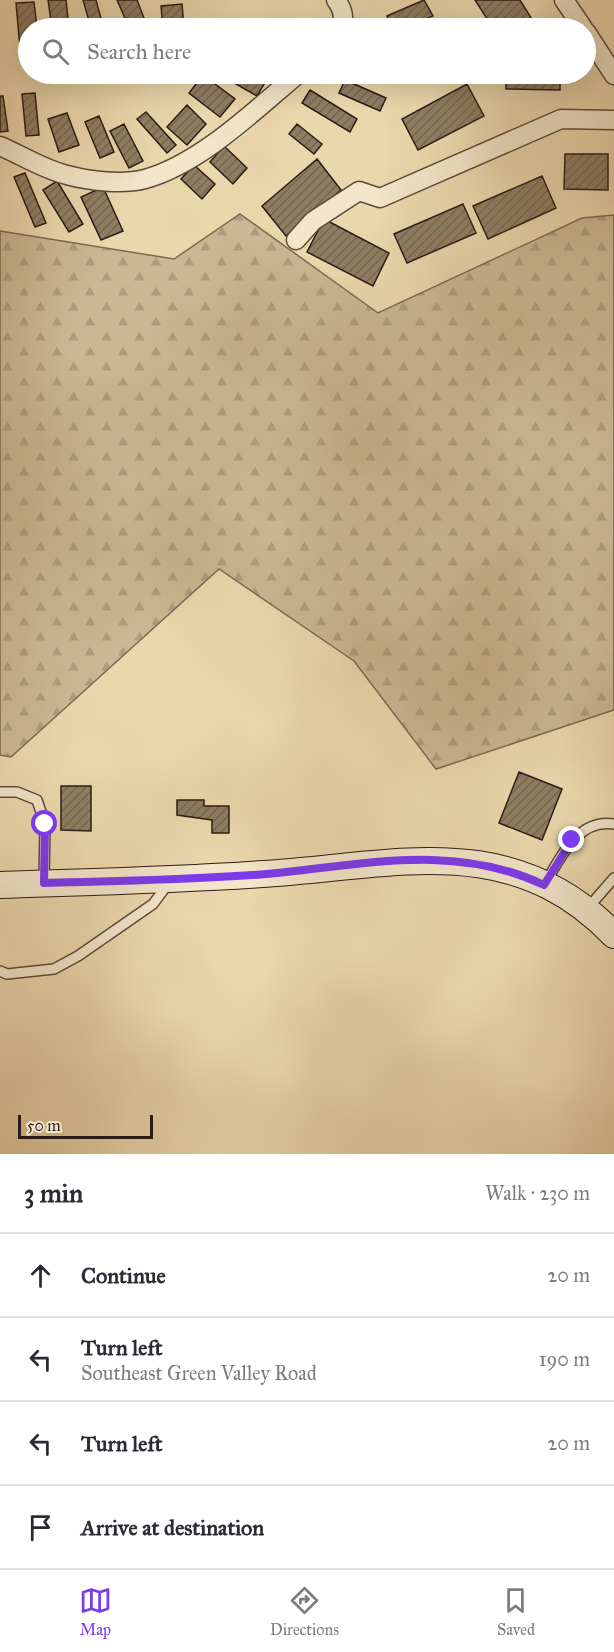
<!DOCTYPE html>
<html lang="en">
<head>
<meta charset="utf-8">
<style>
	:root { --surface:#fff; --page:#f2f2f3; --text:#2b2b33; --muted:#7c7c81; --line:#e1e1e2; --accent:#7c3aed }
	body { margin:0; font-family:"IM FELL Great Primer",serif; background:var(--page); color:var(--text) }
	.scale { position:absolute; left:18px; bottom:15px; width:135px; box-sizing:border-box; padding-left:6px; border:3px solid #2c1b14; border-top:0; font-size:16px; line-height:21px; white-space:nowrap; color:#2c1b14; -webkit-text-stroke:4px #f2e5c9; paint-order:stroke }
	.stop { position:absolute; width:18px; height:18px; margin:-14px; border:4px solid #7c3aed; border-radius:50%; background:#fff }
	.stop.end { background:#7c3aed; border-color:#fff; box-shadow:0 2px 6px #0008 }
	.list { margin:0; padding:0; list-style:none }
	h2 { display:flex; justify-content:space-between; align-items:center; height:78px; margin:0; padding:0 24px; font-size:26px }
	h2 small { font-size:20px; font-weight:400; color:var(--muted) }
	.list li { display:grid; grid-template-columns:39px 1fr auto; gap:18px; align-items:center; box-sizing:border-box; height:84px; padding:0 24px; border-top:2px solid var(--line) }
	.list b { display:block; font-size:22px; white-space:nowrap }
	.list p { margin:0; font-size:20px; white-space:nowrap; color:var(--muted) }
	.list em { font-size:20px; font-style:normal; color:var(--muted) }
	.icon { flex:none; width:33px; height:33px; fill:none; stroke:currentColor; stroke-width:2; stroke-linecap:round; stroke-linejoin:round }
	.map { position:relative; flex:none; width:614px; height:1154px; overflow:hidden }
	.search { position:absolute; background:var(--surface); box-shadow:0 6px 24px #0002; left:18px; right:18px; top:18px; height:66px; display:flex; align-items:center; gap:15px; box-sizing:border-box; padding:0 21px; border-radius:33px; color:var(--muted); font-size:22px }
	.sheet { height:414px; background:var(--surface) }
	nav { display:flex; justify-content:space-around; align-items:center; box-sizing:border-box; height:84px; border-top:2px solid var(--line); background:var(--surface); font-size:16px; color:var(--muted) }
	nav a { display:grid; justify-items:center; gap:3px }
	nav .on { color:var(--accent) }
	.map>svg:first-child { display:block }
	.forest { fill:url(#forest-firs); stroke:#7c6953; stroke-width:1.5 }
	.building { fill:url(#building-hatch); stroke:#2c1b14; stroke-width:1.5 }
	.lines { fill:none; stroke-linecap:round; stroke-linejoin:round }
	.lane-casing { stroke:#5c4a3a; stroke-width:12 }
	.street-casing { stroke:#5c4a3a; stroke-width:21 }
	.secondary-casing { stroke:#2c1b14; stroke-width:28 }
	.lane { stroke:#f2e5c9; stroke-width:9 }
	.street { stroke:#f2e5c9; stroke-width:18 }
	.secondary { stroke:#f2e5c9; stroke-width:26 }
	.route { stroke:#7c3aed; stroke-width:8 }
</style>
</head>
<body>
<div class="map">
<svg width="614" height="1154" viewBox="0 0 614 1154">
	<defs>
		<pattern id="forest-firs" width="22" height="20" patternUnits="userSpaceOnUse" patternTransform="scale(1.5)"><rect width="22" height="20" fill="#cbb792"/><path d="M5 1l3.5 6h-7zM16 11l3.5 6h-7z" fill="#ae9d7d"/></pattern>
		<pattern id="building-hatch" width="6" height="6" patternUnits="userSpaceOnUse" patternTransform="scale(1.5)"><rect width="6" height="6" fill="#8f7d63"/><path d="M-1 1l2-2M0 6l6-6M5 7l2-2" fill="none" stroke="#756650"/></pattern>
	</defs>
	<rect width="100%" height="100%" fill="#ebd7ac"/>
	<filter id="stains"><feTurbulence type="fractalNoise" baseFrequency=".00333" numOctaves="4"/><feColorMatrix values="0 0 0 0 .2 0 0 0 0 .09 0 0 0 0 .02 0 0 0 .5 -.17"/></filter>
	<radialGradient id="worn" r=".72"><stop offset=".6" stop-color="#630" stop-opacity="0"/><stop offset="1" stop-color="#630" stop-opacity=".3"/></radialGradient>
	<path class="forest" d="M240,214L378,313L582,218L614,215V710L436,769L354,661L219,569L11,757L0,755V231L174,259Z"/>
	<path class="building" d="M48,0H66L69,28H52Z
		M83,0H96L103,26L91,28Z
		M117,0H137L144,18L128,25Z
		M424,0L433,16L404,28H392L387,16Z
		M475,0H520L533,21L521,28H493Z
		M34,2L37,28H28V47L20,48L16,3Z
		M182,4L184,28H163L161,6Z
		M224,74H258L267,79L257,96L222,76Z
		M506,74H560V90L506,89Z
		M203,75L235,99L220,117L189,93Z
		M345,80L386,98L380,111L339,93Z
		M467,84L484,116L418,150L402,119Z
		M310,90L357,119L350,132L302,103Z
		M35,93L39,135L26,136L22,94Z
		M0,96H3L8,131L0,132Z
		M187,105L206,124L187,145L167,127Z
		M146,112L176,145L167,153L137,119Z
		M67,113L79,145L59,152L48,119Z
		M99,116L114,152L100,158L85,122Z
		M124,124L143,161L129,168L110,131Z
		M297,124L322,144L314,154L289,134Z
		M224,146L247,168L233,184L210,162Z
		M565,154H608V190L564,189Z
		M317,159L341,190L286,236L262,206Z
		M194,165L215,184L202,199L181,179Z
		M25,173L46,223L35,227L14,177Z
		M542,176L556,208L488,239L473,206Z
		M57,181L83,224L69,232L43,190Z
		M103,187L123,231L101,240L81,197Z
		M463,204L476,233L407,263L394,234Z
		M324,219L389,253L373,286L307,252Z
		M519,772L562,789L542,840L499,823Z
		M61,786H91V831L61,830Z
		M177,800H204V806H229V833H212V820L177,815Z"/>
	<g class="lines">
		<g class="lane-casing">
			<path id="lane" d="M0,792H17L37,800L45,824L44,881
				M546,882C561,857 578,818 614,824
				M587,909L614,878
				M0,971L7,974L54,969L78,956L153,904L168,884"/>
		</g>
		<g class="street-casing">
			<path id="street" d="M336,0C343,9 345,18 341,28
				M564,0L583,28
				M586,32L614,75
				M0,146C21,155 45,170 67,175C89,181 122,185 145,179C200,164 255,110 298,74
				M296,240L313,221L359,191L380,198L561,119L614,120"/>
		</g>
		<g class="secondary-casing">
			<path id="secondary" d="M0,885C88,882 176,880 263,874C393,866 511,828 614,935"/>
		</g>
		<use href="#lane" class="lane"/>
		<use href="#street" class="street"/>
		<use href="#secondary" class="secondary"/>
	</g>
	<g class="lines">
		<path class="route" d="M45,824L44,883C118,881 193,880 267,874C362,865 454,842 544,885L572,840"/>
	</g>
	<rect width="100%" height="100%" filter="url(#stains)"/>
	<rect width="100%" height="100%" fill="url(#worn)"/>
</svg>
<div class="scale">50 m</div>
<div class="stop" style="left:45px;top:824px"></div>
<div class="stop end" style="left:572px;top:840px"></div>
<div class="search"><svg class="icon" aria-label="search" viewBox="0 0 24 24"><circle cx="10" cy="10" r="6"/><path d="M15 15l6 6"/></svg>Search here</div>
</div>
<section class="sheet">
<h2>3 min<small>Walk · 230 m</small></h2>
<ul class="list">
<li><svg class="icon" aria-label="ahead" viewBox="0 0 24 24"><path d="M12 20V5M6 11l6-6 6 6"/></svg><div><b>Continue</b></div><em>20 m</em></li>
<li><svg class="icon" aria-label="left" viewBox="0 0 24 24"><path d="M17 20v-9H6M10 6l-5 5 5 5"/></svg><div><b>Turn left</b><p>Southeast Green Valley Road</p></div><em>190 m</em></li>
<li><svg class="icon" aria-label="left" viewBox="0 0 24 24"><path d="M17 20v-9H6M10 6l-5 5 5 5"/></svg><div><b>Turn left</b></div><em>20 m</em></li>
<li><svg class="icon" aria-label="arrive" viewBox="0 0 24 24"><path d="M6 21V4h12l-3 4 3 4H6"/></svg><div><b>Arrive at destination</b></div></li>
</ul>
</section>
<nav>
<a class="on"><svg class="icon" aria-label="map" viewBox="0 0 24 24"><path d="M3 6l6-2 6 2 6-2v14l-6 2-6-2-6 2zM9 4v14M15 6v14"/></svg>Map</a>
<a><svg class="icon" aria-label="directions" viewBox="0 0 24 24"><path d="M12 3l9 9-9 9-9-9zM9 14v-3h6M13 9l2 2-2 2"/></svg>Directions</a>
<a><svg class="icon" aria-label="saved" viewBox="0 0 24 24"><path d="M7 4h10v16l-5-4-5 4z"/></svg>Saved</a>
</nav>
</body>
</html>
